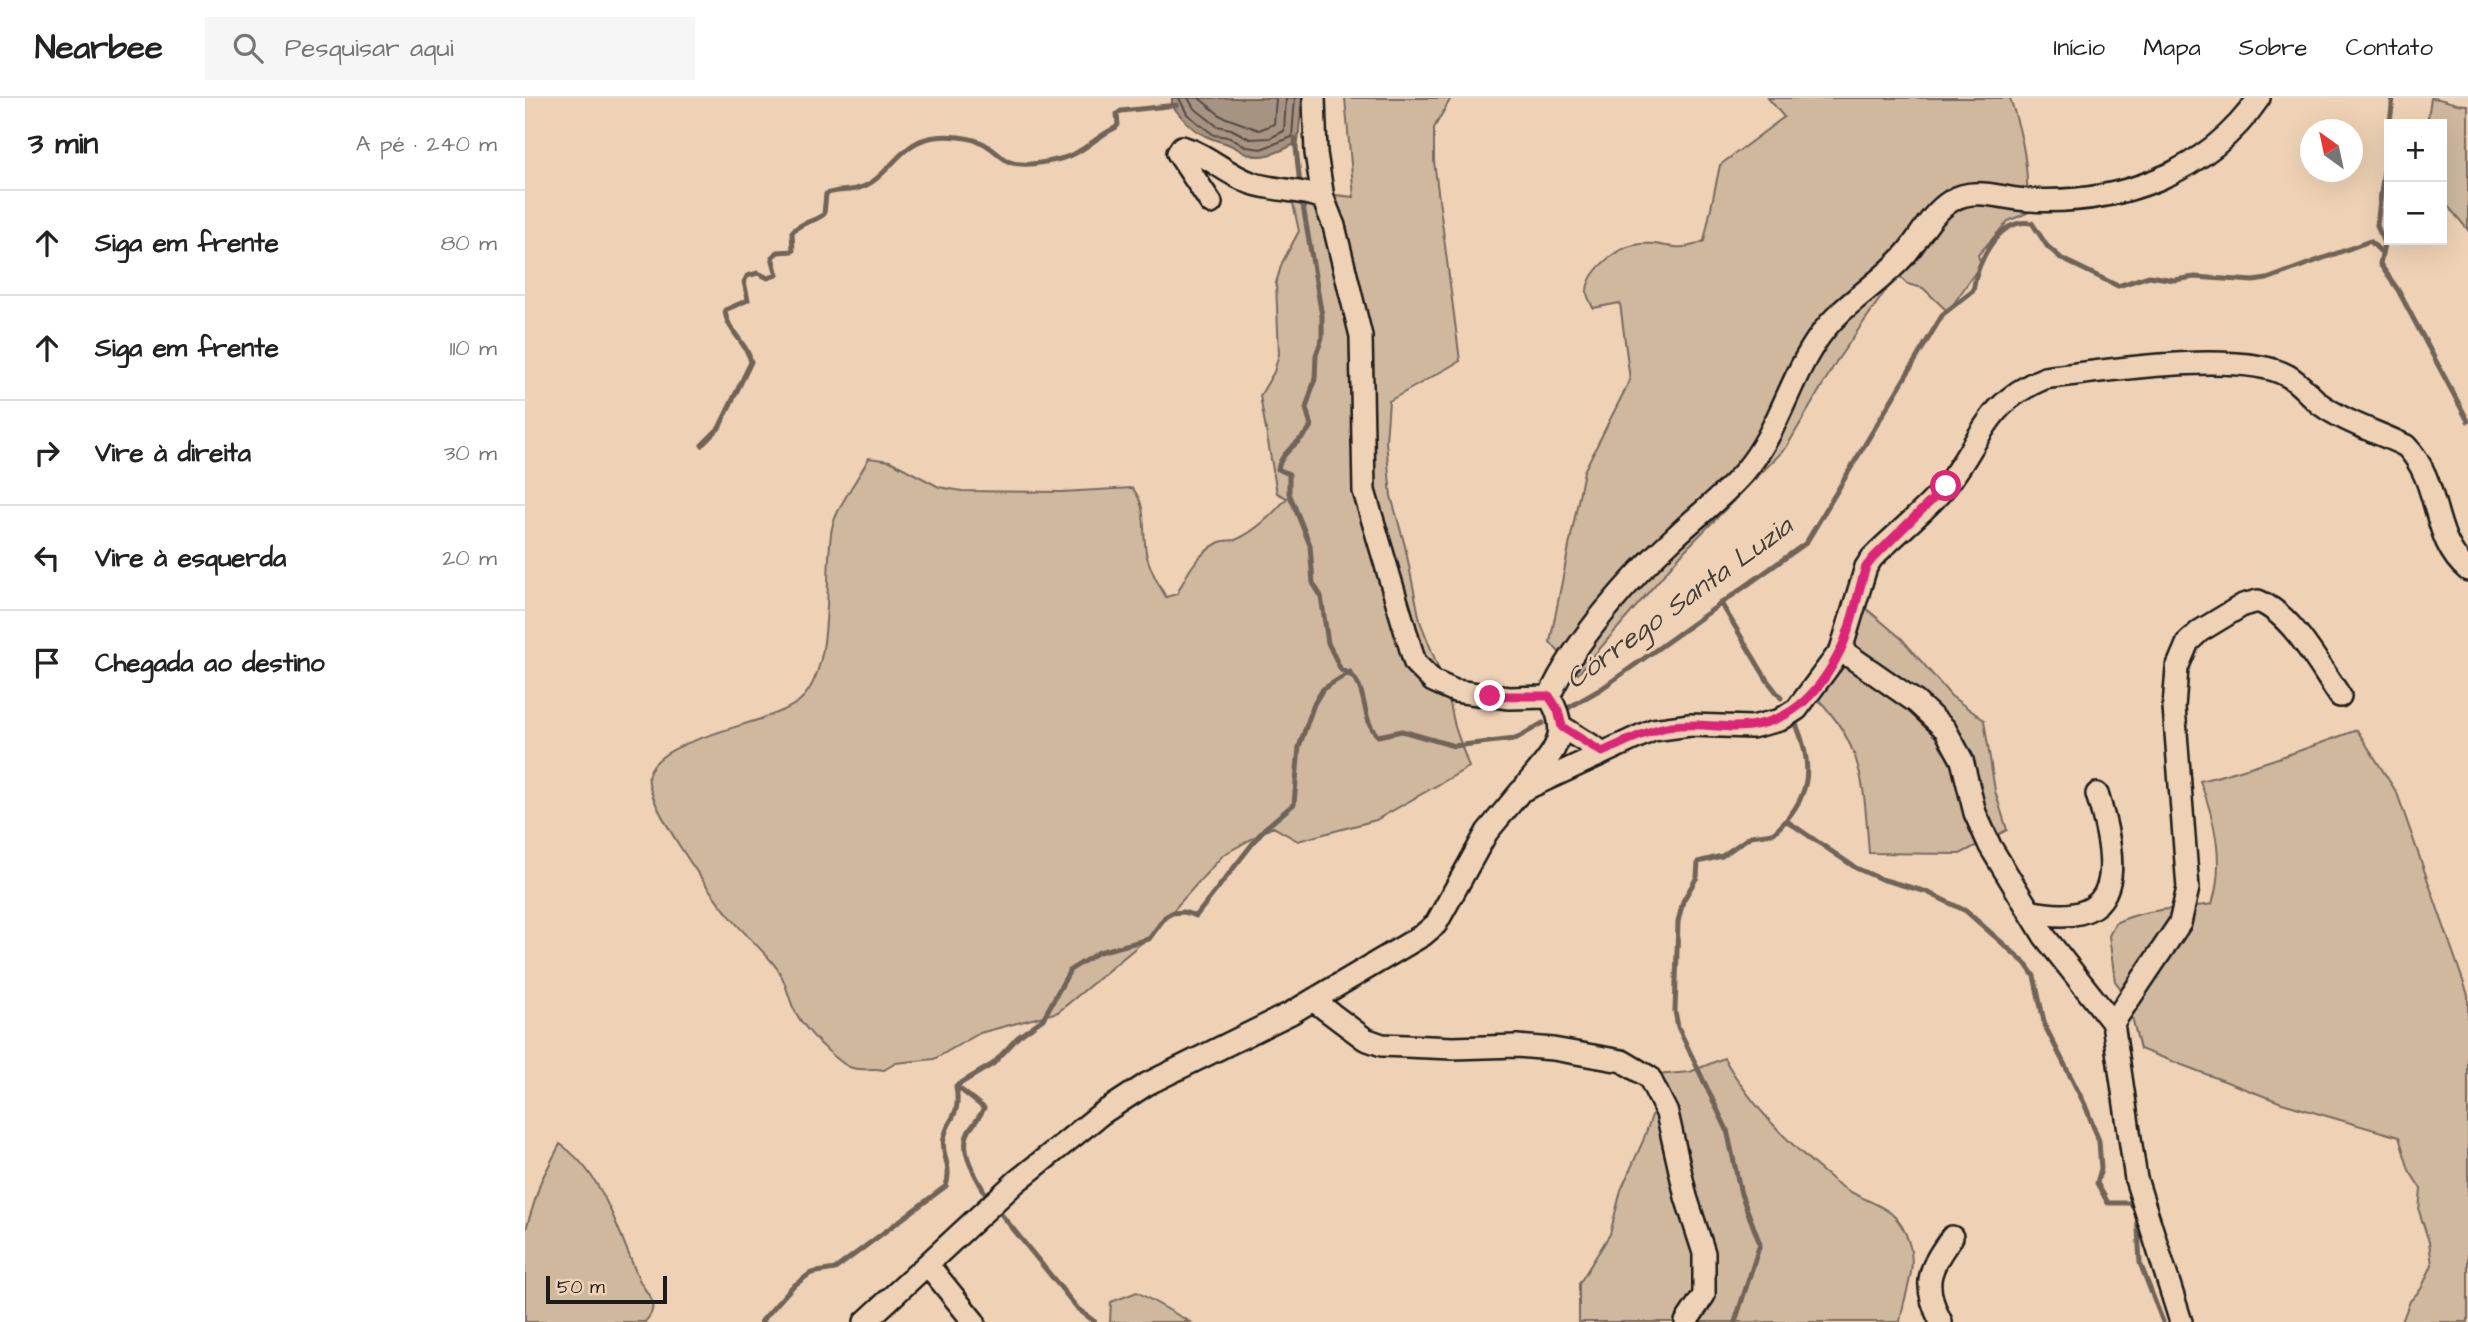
<!DOCTYPE html>
<html lang="pt">
<head>
<meta charset="utf-8">
<style>
	:root { --surface:#fff; --page:#f6f6f6; --text:#222; --muted:#767676; --line:#e0e0e0 }
	body { margin:0; font-family:"Architects Daughter",sans-serif; background:var(--page); color:var(--text) }
	.controls { position:absolute; right:21px; top:21px; display:grid; overflow:hidden; border-radius:0px; box-shadow:0 7px 28px #0002 }
	.controls button { width:63px; height:63px; display:grid; place-items:center; padding:0; border:0; border-bottom:2px solid var(--line); background:var(--surface); color:var(--text); font:35px sans-serif }
	.compass { position:absolute; left:1775px; top:21px; width:63px; height:63px; border-radius:50%; background:var(--surface); box-shadow:0 7px 28px #0002; rotate:327deg }
	.scale { position:absolute; left:21px; bottom:18px; width:121px; box-sizing:border-box; padding-left:7px; border:4px solid #1c1c1c; border-top:0; font-size:19px; line-height:24px; white-space:nowrap; color:#1c1c1c; -webkit-text-stroke:5px #efd2b5; paint-order:stroke }
	.stop { position:absolute; width:21px; height:21px; margin:-16px; border:5px solid #db2777; border-radius:50%; background:#fff }
	.stop.end { background:#db2777; border-color:#fff; box-shadow:0 2px 7px #0008 }
	.list { margin:0; padding:0; list-style:none }
	h2 { display:flex; justify-content:space-between; align-items:center; height:91px; margin:0; padding:0 28px; font-size:30px }
	h2 small { font-size:23px; font-weight:400; color:var(--muted) }
	.list li { display:grid; grid-template-columns:46px 1fr auto; gap:21px; align-items:center; box-sizing:border-box; height:105px; padding:0 28px; border-top:2px solid var(--line) }
	.list b { display:block; font-size:26px; white-space:nowrap }
	.list em { font-size:23px; font-style:normal; color:var(--muted) }
	.icon { flex:none; width:38px; height:38px; fill:none; stroke:currentColor; stroke-width:2; stroke-linecap:round; stroke-linejoin:round }
	.map { position:relative; flex:none; width:1943px; height:1224px; overflow:hidden }
	header { display:flex; align-items:center; gap:42px; box-sizing:border-box; height:98px; padding:0 35px; background:var(--surface); border-bottom:2px solid var(--line) }
	header strong { font-size:33px }
	nav { display:flex; gap:38px; margin-inline-start:auto; font-size:24px }
	.search { width:490px; height:63px; background:var(--page); display:flex; align-items:center; gap:18px; box-sizing:border-box; padding:0 24px; border-radius:0px; color:var(--muted); font-size:26px }
	main { display:flex }
	aside { flex:1; background:var(--surface) }
	.map>svg:first-child { display:block }
	.green { fill:#d0b89f; stroke:#766a5e; stroke-width:2 }
	.water { fill:#a79381; stroke:#6f6359; stroke-width:2 }
	.lines { fill:none; stroke-linecap:round; stroke-linejoin:round }
	.shore { stroke:#544c44; stroke-width:2 }
	.stream { stroke:#6f6359; stroke-width:5 }
	.minor-casing { stroke:#1c1c1c; stroke-width:26 }
	.minor { stroke:#efd2b5; stroke-width:21 }
	.route { stroke:#db2777; stroke-width:9 }
	.labels { text-anchor:middle; dominant-baseline:central; stroke-width:5; stroke-linejoin:round; paint-order:stroke }
	.water-label { font-size:28px; font-style:italic; fill:#46403a; stroke:#efd2b5 }
</style>
</head>
<body>
<header>
<strong>Nearbee</strong>
<div class="search"><svg class="icon" aria-label="search" viewBox="0 0 24 24"><circle cx="10" cy="10" r="6"/><path d="M15 15l6 6"/></svg>Pesquisar aqui</div>
<nav><a>Início</a><a>Mapa</a><a>Sobre</a><a>Contato</a></nav>
</header>
<main>
<aside>
<h2>3 min<small>A pé · 240 m</small></h2>
<ul class="list">
<li><svg class="icon" aria-label="ahead" viewBox="0 0 24 24"><path d="M12 20V5M6 11l6-6 6 6"/></svg><div><b>Siga em frente</b></div><em>80 m</em></li>
<li><svg class="icon" aria-label="ahead" viewBox="0 0 24 24"><path d="M12 20V5M6 11l6-6 6 6"/></svg><div><b>Siga em frente</b></div><em>110 m</em></li>
<li><svg class="icon" aria-label="right" viewBox="0 0 24 24"><path d="M7 20v-9h11M14 6l5 5-5 5"/></svg><div><b>Vire à direita</b></div><em>30 m</em></li>
<li><svg class="icon" aria-label="left" viewBox="0 0 24 24"><path d="M17 20v-9H6M10 6l-5 5 5 5"/></svg><div><b>Vire à esquerda</b></div><em>20 m</em></li>
<li><svg class="icon" aria-label="arrive" viewBox="0 0 24 24"><path d="M6 21V4h12l-3 4 3 4H6"/></svg><div><b>Chegada ao destino</b></div></li>
</ul>
</aside>
<div class="map">
<svg width="1943" height="1224" viewBox="0 0 1943 1224">
	<rect width="100%" height="100%" fill="#efd2b5"/>
	<filter id="ink" filterUnits="userSpaceOnUse"><feTurbulence type="fractalNoise" baseFrequency=".0143" numOctaves="2"/><feDisplacementMap in="SourceGraphic" scale="14" xChannelSelector="R" yChannelSelector="G"/><feConvolveMatrix kernelMatrix="1 2 1 2 8 2 1 2 1" color-interpolation-filters="sRGB"/></filter>
	<g filter="url(#ink)">
		<path class="green" d="M820,0H926L909,30V63L935,263L864,303L861,343L866,398L880,448L895,523L922,592L930,629L944,669L851,722L773,743L748,729L698,757L626,837L533,914L455,935L409,961L371,965L359,972C344,969 331,975 319,966C300,952 271,924 265,901C260,887 258,876 247,864C234,848 217,834 204,817C186,796 117,701 124,676C134,639 241,628 273,604C312,573 298,475 307,430C311,410 334,379 344,360L365,363L414,389L437,393L537,394L607,390C624,408 616,435 622,459C626,473 633,486 641,499L652,496C662,475 672,456 693,445C699,442 704,443 710,442C730,434 748,416 762,400L752,395L735,298L749,274L754,256L751,185L757,165L774,133L765,92L829,99Z
			M1243,0H1485C1499,42 1504,71 1502,115L1483,123L1453,157L1456,166L1423,214L1398,190L1382,186L1372,176L1311,264L1261,350L1160,452L1053,576L1025,544L1059,373L1105,282L1095,205L1068,210C1066,205 1062,199 1062,194C1062,174 1091,150 1110,147C1137,141 1148,158 1179,143L1195,67L1259,19Z
			M1906,0C1918,0 1926,7 1943,7V132L1917,101V26H1902Z
			M1337,507L1377,541L1426,598L1459,622L1470,693L1482,732L1435,756L1344,755C1339,692 1340,649 1292,600Z
			M1832,632L1872,695L1943,897V1224H1877L1885,1203L1896,1191L1907,1167L1904,1144L1894,1113L1896,1091L1884,1072L1874,1039L1757,1005L1615,951L1602,899L1590,883L1584,838L1590,825C1625,809 1651,812 1687,806C1700,765 1690,722 1675,683C1728,670 1780,651 1832,632Z
			M1199,960C1226,1008 1267,1049 1309,1083C1339,1108 1371,1101 1384,1145C1393,1171 1378,1199 1375,1224H1054V1186L1085,1136L1096,1092L1118,1043L1134,997L1131,977L1165,974Z
			M35,1046C79,1076 93,1134 114,1181C117,1189 125,1196 127,1204C129,1213 125,1218 120,1224H0V1134L16,1083Z
			M612,1194L665,1224H585L586,1204Z"/>
		<path class="water" d="M647,0H777L773,44C762,50 749,57 736,58C721,59 713,49 700,45C674,38 663,29 647,7Z"/>
		<g class="lines">
			<path class="shore" d="M654,0L662,16L673,25L689,37L703,39L722,49L736,51L767,39L770,0
				M663,0L669,10L692,28L706,31L725,41L745,40L759,33L761,0
				M674,0L696,18L734,32L749,26L751,0"/>
			<path class="stream" d="M1868,0L1852,127L1859,146L1855,166L1873,192L1943,323
				M770,40L775,87
				M777,102L797,218V240L791,257L790,281L781,310L786,328C777,345 757,351 753,371L764,376V395L785,447L788,485L796,498L803,545L816,572C846,581 833,620 853,638L877,633L929,648L990,641L1018,625
				M177,347L194,330L226,264C222,244 201,232 200,212L223,202L219,184L222,178L233,175L243,180L252,177L247,159L253,154L268,153L267,134C277,123 288,125 299,116L301,96C314,90 330,96 347,84C366,71 378,47 401,41C418,36 450,38 464,49C476,57 480,66 496,66C510,67 537,62 549,56C564,49 574,37 590,30L593,27L592,16L596,13L652,7
				M1196,505L1242,582L1256,600
				M1043,610L1076,591L1281,445L1418,216L1448,193C1452,166 1472,119 1507,125L1522,148L1537,161L1593,188L1624,178L1649,182L1670,179L1728,183L1742,181L1845,143L1856,154
				M1262,723L1331,770L1356,781L1402,794L1441,813L1500,865L1509,878L1520,928L1560,1007L1574,1043L1576,1071L1572,1085L1583,1105H1605L1612,1114L1615,1165L1638,1224
				M431,988L468,966L493,939L518,921L545,872L574,854L624,841L640,819L647,815L659,814L671,818L739,731L769,706L774,649L789,606L798,591L825,574
				M431,988L459,1010C455,1019 449,1025 444,1033C433,1053 451,1078 460,1095
				M476,1116L553,1211L570,1224
				M236,1224L267,1189L286,1175L310,1171L421,1088C428,1067 415,1057 419,1040C424,1017 436,1020 431,988
				M1210,1224L1235,1146L1216,1096L1202,1032L1153,929L1150,913L1153,824L1158,803L1172,779L1173,764L1197,758L1226,738L1249,735C1285,701 1290,671 1271,626"/>
			<g class="minor-casing">
				<path id="minor" d="M789,0L791,55L798,100L809,128L836,238L839,393L890,565L908,583L930,593L984,600L1024,599C1049,543 1106,479 1151,438C1174,416 1200,397 1220,373C1254,333 1264,281 1294,239C1317,206 1352,188 1378,159C1394,142 1405,116 1426,103C1449,88 1478,101 1503,102C1593,107 1682,76 1734,0
					M686,105L653,55L657,49C682,56 701,76 726,85C750,93 775,91 798,100
					M1316,552L1391,604L1420,631L1437,662L1450,715L1465,748L1520,839L1588,925L1611,1081L1656,1224
					M1037,629L1077,654
					M1001,687C1026,657 1049,637 1024,599
					M1504,813C1603,835 1593,763 1572,696
					M788,902L840,941L857,947L928,950L992,948L1028,951L1097,963L1124,979L1142,1015L1161,1099L1179,1155V1197L1161,1224
					M1588,925L1655,825L1663,790L1649,609L1652,570L1663,544L1675,533L1718,507L1733,503C1767,516 1795,569 1815,598
					M403,1167L449,1224
					M340,1224L492,1083L576,1016L622,986L766,915L898,837L911,826L962,734L996,693L1128,632L1165,627L1227,629L1255,622L1272,611L1316,552L1341,469L1347,460C1371,435 1399,415 1421,388C1458,341 1459,305 1520,280C1574,273 1718,251 1763,278C1775,285 1784,297 1795,306C1821,325 1853,334 1881,348C1917,385 1905,441 1943,472
					M1416,1224C1397,1187 1403,1171 1427,1139"/>
			</g>
			<use href="#minor" class="minor"/>
		</g>
	</g>
	<g class="lines" filter="url(#ink)">
		<path class="route" d="M965,598H1024L1033,612L1037,629L1077,654C1100,644 1123,632 1147,628C1167,625 1187,628 1206,629C1261,630 1293,599 1316,551C1328,525 1332,496 1341,469L1348,460L1421,388"/>
	</g>
	<g class="labels">
		<g class="water-label">
			<text transform="translate(1154 505) rotate(-36)">Córrego Santa Luzia</text>
		</g>
	</g>
</svg>
<div class="controls">
<button>+</button>
<button>−</button>
</div>
<svg class="compass" viewBox="-18 -18 36 36"><path d="M0-13l5 13h-10z" fill="#e53935"/><path d="M0 13l5-13h-10z" fill="#767676"/></svg>
<div class="scale">50 m</div>
<div class="stop" style="left:1421px;top:388px"></div>
<div class="stop end" style="left:965px;top:598px"></div>
</div>
</main>
</body>
</html>
